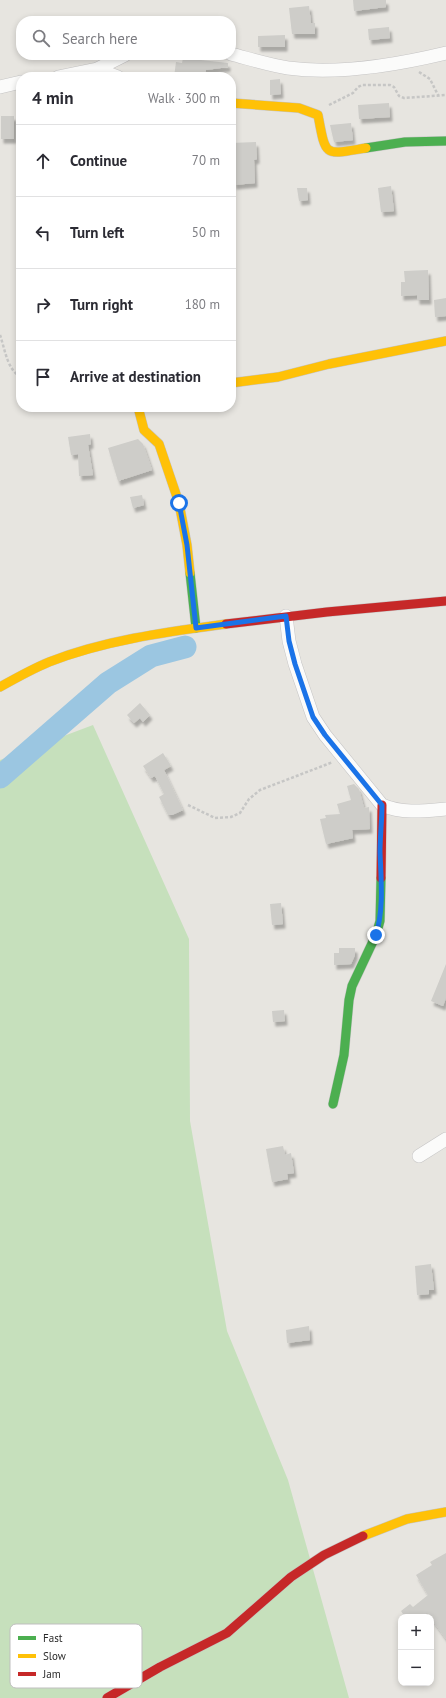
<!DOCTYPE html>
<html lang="en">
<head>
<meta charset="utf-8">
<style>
	:root { --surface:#fff; --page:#f7f7f7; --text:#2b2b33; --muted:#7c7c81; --line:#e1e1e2 }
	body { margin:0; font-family:"PT Sans",sans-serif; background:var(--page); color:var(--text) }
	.controls { position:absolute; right:12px; bottom:12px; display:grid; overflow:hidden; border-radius:8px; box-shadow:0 2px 6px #0003 }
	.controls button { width:36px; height:36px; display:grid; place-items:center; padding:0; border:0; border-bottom:1px solid var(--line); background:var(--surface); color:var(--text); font:20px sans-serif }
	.stop { position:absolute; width:12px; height:12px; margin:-9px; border:3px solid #1a73e8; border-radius:50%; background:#fff }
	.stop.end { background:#1a73e8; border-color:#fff; box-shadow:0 1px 4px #0008 }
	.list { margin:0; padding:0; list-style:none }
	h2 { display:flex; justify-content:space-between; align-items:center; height:52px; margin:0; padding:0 16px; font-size:17px }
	h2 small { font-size:13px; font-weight:400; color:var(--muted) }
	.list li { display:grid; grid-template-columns:26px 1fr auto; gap:12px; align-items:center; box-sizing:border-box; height:72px; padding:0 16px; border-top:1px solid var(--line) }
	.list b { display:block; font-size:15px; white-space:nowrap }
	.list em { font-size:13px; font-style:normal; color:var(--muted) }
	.icon { flex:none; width:22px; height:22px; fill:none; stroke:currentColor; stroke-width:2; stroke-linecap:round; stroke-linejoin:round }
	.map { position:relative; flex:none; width:446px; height:1698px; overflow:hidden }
	.search { position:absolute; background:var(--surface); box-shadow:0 2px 6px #0003; left:16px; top:16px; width:220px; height:44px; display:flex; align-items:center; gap:10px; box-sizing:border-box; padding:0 14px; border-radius:16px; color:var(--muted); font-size:15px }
	.panel { position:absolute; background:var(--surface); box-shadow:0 2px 6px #0003; left:16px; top:72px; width:220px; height:340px; border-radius:16px }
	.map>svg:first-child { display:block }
	.green { fill:#c6e0bc }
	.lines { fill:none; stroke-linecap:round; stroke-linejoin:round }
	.river { stroke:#9bc6e1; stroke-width:23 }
	.building { fill:#cecdc9; filter:url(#shadow) }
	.street-casing { stroke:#c5c4c4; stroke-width:14 }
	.fast-casing { stroke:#c5c4c4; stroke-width:10 }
	.slow-casing { stroke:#c5c4c4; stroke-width:10 }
	.jam-casing { stroke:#c5c4c4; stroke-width:10 }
	.path { stroke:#c6c6c5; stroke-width:2.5; stroke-dasharray:3 2; stroke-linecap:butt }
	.street { stroke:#fbfbfa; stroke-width:13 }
	.fast { stroke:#4caf50; stroke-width:9 }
	.slow { stroke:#ffc107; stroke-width:9 }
	.jam { stroke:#c62828; stroke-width:9 }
	.route { stroke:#1a73e8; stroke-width:5 }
	.key { fill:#fff; stroke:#bfbfbf; stroke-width:1 }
	.key-label { font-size:11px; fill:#2a2a2a }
</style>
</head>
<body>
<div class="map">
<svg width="446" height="1698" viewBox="0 0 446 1698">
	<defs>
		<filter id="shadow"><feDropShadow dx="2.5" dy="4.5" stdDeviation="1" flood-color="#0004"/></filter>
	</defs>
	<rect width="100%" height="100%" fill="#e7e5e0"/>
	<path class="green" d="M93,725L189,939L190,1121L227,1331L288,1480L349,1698H0V760Z"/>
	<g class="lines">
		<path class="river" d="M0,777L108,683L151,656L185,647"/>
	</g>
	<path class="building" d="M353,0H386V7L354,11Z
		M309,6L311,23H315V34H292L289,8Z
		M389,27L390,38L369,40L368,29Z
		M285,35V47H258V36Z
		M183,58L228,63V67L206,70L205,77H174L176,62L182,63Z
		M280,79L281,94L270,95V80Z
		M389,103L390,117L359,119L358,105Z
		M1,116H14V139H1Z
		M351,123L353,140L334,142L330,125Z
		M256,142L257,159L254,160L255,183L234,185L231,164V143Z
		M391,186L394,211L381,212L378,188Z
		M297,188H307L308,200L299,201Z
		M428,270L429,300H417V295L401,296V282H405L404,271Z
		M446,298V316L435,317L434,300Z
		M90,434L91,444L88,445L93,475L79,476L78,454L71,455L68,437Z
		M138,439L143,444L152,470L118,481L108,448Z
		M142,495L144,505L133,508L130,497Z
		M140,703L150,715L143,722L140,718L134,723L127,715Z
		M163,753L171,766L164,770L183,810L172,815H168L159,797L164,794L155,776L151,778L143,766Z
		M354,784L359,789L364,808L369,807L370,829L352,830L353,838L326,844L320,819L326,818L325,815L340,814L337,804L351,800L347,786Z
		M281,903L283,924L272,925L270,904Z
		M339,948H355V955L351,964L334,965V953H339Z
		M446,964V998L443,1006L431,1001Z
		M284,1010L285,1021L273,1022L272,1011Z
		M283,1146L285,1155L291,1153L294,1173L287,1174L288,1179L272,1182L266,1149Z
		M431,1264L434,1290H429V1294L417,1295L415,1266Z
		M309,1326L310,1340L287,1343L286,1330Z
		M446,1553V1639L427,1613L422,1617H400L403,1614L401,1611L410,1604L413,1607L428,1595L416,1575L432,1565L430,1562Z"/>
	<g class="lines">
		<g class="street-casing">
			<path id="street" d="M231,54C250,59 269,65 288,68C339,75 396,65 446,53
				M97,69L118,77
				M58,77L97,69L125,55
				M0,87L21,82
				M286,616L289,641L295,664L313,717L325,735L382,805C403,814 424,811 446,809
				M419,1156L446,1139"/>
		</g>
		<g class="fast-casing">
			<path id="fast" d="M366,148L405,142L446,141
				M190,573L196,628
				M333,1104L344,1055L349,1000L352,986L376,935L380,921L381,878"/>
		</g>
		<g class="slow-casing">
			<path id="slow" d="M231,103L299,108L318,115C326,158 324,155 366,148
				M231,383L278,377L329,364L446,341
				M138,407L144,430L159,444L179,503L187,545L190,573
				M0,687C16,678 32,669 49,662C105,640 167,632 226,624
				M363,1536L407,1519L446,1512"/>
		</g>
		<g class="jam-casing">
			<path id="jam" d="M226,624L327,612L446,601
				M381,878L382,805
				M107,1698L160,1667L227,1633L291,1577L324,1555L363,1536"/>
		</g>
		<path class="path" d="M419,72L430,79L438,95
			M329,105L353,93L358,87L362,85H390L394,87L399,96L404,98L446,95
			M0,335C5,349 7,370 21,377
			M188,805L215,818L231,817L240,813L249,799L260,790L333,762"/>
		<use href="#street" class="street"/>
		<use href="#fast" class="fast"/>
		<use href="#slow" class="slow"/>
		<use href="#jam" class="jam"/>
	</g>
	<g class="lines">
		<path class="route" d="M179,503L187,545L196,628L286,616L289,641L295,664L313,717L325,735L382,805C382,820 380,836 380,852C381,880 384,908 376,935"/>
	</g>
	<rect x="10" y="1624" width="132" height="64" rx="6" class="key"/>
	<rect x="18" y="1636" width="18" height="4" fill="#4caf50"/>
	<rect x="18" y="1654" width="18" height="4" fill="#ffc107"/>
	<rect x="18" y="1672" width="18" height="4" fill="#c62828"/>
	<g class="key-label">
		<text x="43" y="1642">Fast</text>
		<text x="43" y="1660">Slow</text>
		<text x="43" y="1678">Jam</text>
	</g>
</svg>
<div class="controls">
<button>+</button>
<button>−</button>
</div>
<div class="stop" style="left:179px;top:503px"></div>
<div class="stop end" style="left:376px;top:935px"></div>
<div class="search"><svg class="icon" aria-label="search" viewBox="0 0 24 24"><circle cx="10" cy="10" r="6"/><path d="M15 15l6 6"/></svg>Search here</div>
<section class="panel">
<h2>4 min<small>Walk · 300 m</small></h2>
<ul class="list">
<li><svg class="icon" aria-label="ahead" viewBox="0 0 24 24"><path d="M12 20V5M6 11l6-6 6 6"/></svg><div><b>Continue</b></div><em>70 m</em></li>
<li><svg class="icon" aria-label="left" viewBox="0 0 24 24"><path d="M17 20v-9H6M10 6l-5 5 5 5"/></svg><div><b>Turn left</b></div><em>50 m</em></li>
<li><svg class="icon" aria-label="right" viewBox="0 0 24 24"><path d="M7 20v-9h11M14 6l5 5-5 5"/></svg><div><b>Turn right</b></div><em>180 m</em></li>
<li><svg class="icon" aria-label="arrive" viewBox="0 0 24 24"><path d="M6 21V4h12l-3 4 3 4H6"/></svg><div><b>Arrive at destination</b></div></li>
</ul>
</section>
</div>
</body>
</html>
